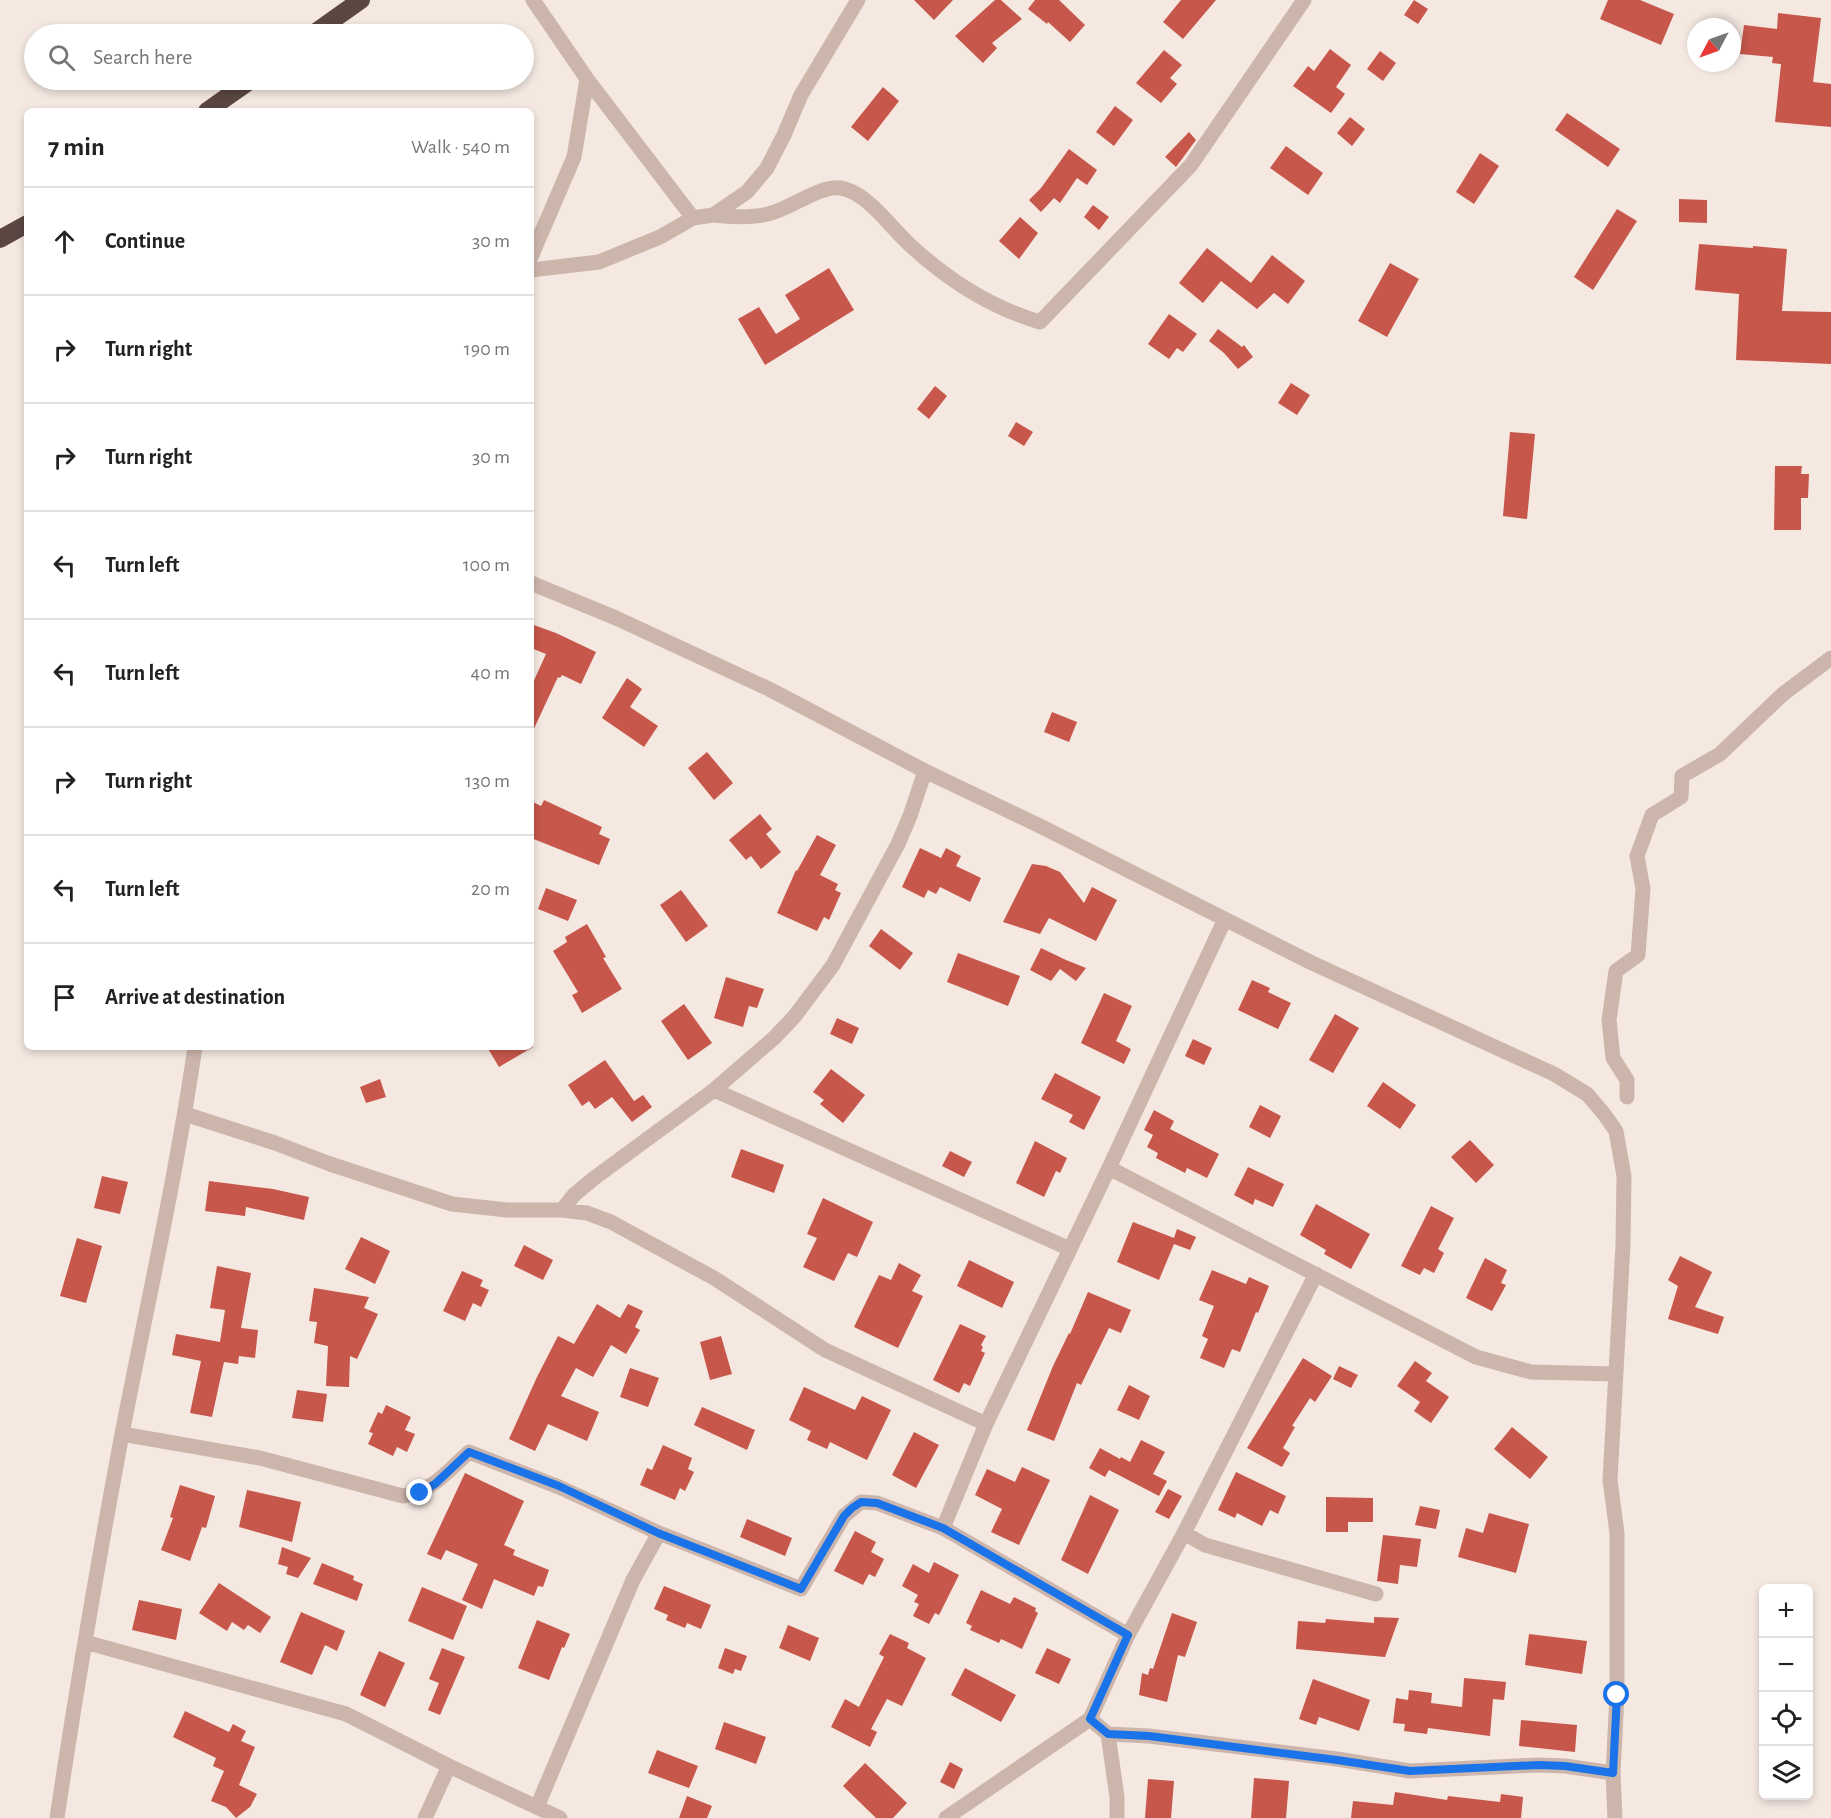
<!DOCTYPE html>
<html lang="en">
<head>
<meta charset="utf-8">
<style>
	:root { --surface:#fff; --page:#f2f2f2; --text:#222; --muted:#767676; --line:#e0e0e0 }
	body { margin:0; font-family:"Alegreya Sans",sans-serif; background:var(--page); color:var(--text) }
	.controls { position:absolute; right:18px; bottom:18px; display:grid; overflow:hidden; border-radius:9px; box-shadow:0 3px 9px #0003 }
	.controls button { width:54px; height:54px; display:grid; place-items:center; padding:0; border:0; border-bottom:2px solid var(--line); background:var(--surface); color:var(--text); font:30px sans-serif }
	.compass { position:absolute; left:1687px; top:18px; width:54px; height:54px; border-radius:50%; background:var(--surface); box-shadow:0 3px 9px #0003; rotate:229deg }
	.stop { position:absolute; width:18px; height:18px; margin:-14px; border:4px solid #1a73e8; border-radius:50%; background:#fff }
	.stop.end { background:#1a73e8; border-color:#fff; box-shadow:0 2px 6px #0008 }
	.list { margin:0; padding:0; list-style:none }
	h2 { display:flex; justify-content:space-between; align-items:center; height:78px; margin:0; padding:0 24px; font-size:26px }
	h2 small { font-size:20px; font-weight:400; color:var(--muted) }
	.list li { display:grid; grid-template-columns:39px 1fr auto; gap:18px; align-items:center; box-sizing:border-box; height:108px; padding:0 24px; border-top:2px solid var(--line) }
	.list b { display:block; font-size:22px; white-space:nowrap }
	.list em { font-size:20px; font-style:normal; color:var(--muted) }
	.icon { flex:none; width:33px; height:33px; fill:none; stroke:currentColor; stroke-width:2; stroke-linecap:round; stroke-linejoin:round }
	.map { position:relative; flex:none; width:1831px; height:1818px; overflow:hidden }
	.search { position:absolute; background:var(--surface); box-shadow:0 3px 9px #0003; left:24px; top:24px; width:510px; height:66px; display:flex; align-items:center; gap:15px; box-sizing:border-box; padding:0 21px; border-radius:33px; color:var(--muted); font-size:22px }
	.panel { position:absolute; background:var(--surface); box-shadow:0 3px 9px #0003; left:24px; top:108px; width:510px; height:942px; border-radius:9px }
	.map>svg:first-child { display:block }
	.building { fill:#c7574b }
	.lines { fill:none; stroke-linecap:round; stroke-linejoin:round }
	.street { stroke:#ccb6ac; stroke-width:15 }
	.highway { stroke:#5b4642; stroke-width:18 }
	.route { stroke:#1a73e8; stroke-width:8 }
</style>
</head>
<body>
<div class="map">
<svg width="1831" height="1818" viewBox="0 0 1831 1818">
	<rect width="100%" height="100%" fill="#f4e8e1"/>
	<path class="building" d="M914,0H953L934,20Z
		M995,0H1001L1022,19L992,43L997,48L983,63L955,36Z
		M1035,0H1059L1085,25L1070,42L1048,22L1047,24L1028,9Z
		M1181,0H1216L1183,39L1163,22Z
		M1414,0L1428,9L1418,24L1404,15Z
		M1608,0H1640L1674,14L1661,45L1600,19Z
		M1778,13L1821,18L1813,82L1831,84V127L1775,122L1781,64L1772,63L1773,57L1740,54L1744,25L1777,29Z
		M1330,49L1351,65L1336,87L1345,94L1331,113L1293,86L1308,66L1314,71Z
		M1164,50L1182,65L1170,78L1177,84L1161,103L1136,83Z
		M1380,51L1396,63L1383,81L1367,69Z
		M883,87L899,101L868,141L851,127Z
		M1115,106L1133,120L1114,146L1096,132Z
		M1567,113L1620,149L1608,167L1555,130Z
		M1350,117L1365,129L1352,146L1337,133Z
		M1189,132L1196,140L1176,167L1165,157Z
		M1286,146L1323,173L1308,195L1270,168Z
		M1069,149L1097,170L1087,185L1077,178L1060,203L1054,198L1041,212L1029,200L1041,188Z
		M1480,153L1499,166L1474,204L1456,192Z
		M1679,199L1707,200V223L1679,222Z
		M1093,205L1109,217L1099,230L1084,217Z
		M1617,209L1637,221L1593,290L1574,277Z
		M1020,217L1038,233L1019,259L999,241Z
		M1699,244L1753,248V246L1787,249L1782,311L1831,312V364L1736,360L1739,294L1695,290Z
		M1207,248L1251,283L1272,255L1305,281L1288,304L1274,293L1257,309L1221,281L1203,303L1179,283Z
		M1390,263L1419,279L1387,337L1358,321Z
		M829,268L854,310L765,365L738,319L759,307L776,334L800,319L785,295Z
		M1169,314L1197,334L1183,352L1177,348L1169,359L1148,344Z
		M1218,329L1242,347L1244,345L1253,357L1238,369L1224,353L1209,341Z
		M1291,383L1310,395L1297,415L1278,403Z
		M935,386L947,396L929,419L917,409Z
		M1016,422L1033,432L1024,446L1008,436Z
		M1510,432L1535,434L1527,519L1503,516Z
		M1775,466H1802L1801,474H1809L1808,498H1801V530H1774Z
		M531,624L556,633L596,652L581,684L562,675L560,678L558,677L531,735V687L546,654L531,648Z
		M627,678L642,689L630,707L658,726L644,747L602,718Z
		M1052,712L1077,722L1069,742L1044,732Z
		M707,752L733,783L714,800L688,768Z
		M544,800L602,827L599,834L610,839L599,865L531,838V801L541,806Z
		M760,814L772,829L766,834L781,852L761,869L751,856L746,860L729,840Z
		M817,835L836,845L820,875L838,884L835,890L841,893L829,920L824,917L817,931L777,913L796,870L797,871Z
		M920,848L941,858L946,848L961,856L956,866L981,878L970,902L940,887L936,894L928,890L924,898L902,887Z
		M1032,864L1046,866L1060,872L1084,903L1092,887L1117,900L1096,941L1049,918L1040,934L1003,922Z
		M546,888L577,900L568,921L538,909Z
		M681,890L708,926L686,942L660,905Z
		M587,924L606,957L603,958L622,989L582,1013L572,995L578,992L553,951L567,942L565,937Z
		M881,929L913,953L900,970L869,946Z
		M1041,948L1066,960L1086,968L1076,981L1060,969L1051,981L1030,970Z
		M958,953L1020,976L1008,1006L947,982Z
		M726,977L764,989L757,1008L749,1006L743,1027L714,1018Z
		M1252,980L1270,988L1268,992L1291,1003L1278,1029L1238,1010Z
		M1104,993L1132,1006L1116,1041L1131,1049L1124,1064L1081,1043Z
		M684,1004L712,1043L688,1060L661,1021Z
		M1335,1014L1359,1028L1333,1073L1309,1060Z
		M837,1018L859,1028L852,1044L830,1034Z
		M1193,1039L1212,1048L1204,1065L1185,1056Z
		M487,1047H533L499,1067Z
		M605,1060L634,1101L643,1095L652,1107L632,1122L612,1097L595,1109L589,1101L582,1106L568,1085Z
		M831,1069L865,1095L843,1123L820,1104L824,1100L813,1092Z
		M1055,1073L1101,1097L1084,1130L1069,1122L1073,1115L1041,1099Z
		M380,1079L386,1097L366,1103L360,1087Z
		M1383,1082L1416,1105L1400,1129L1367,1106Z
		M1260,1105L1281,1116L1270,1138L1249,1127Z
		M1154,1110L1174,1121L1170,1129L1219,1154L1207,1178L1187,1168L1185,1173L1156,1158L1158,1153L1147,1147L1153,1135L1144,1130Z
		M1470,1140L1494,1165L1476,1183L1451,1157Z
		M1035,1141L1067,1158L1060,1173L1056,1171L1044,1197L1016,1183Z
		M741,1149L784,1165L774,1193L731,1177Z
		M950,1151L972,1162L964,1177L942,1166Z
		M1248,1167L1284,1184L1273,1207L1255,1199L1253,1205L1234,1195Z
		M102,1176L128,1182L120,1214L94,1208Z
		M209,1181L273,1189L309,1197L304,1220L246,1207L245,1216L205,1211Z
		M823,1198L873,1222L857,1257L848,1253L834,1281L803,1267L817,1238L807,1234Z
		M1316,1204L1370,1234L1351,1269L1324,1254L1326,1250L1300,1235Z
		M1431,1206L1454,1218L1438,1249L1444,1253L1434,1273L1424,1268L1420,1275L1401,1266Z
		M1133,1222L1174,1238L1177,1229L1196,1237L1190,1250L1174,1244L1159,1280L1117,1262Z
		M361,1237L390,1251L375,1284L345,1269Z
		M77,1238L102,1246L86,1303L60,1296Z
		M524,1245L553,1260L543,1280L514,1266Z
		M1680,1256L1712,1272L1695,1307L1724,1317L1718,1334L1668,1319L1678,1286L1668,1280Z
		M1485,1258L1507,1270L1501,1283L1506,1285L1492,1311L1466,1298Z
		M969,1260L1014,1282L1002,1308L957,1286Z
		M899,1263L921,1275L912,1291L923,1296L898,1348L854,1327L879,1275L891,1280Z
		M217,1266L251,1273L241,1328L258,1330L255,1358L239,1356L238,1364L224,1362L212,1417L190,1413L201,1361L172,1355L176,1334L220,1342L225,1310L210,1308Z
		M1212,1270L1246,1284L1249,1277L1269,1286L1258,1313L1256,1312L1240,1352L1232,1349L1224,1368L1200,1358L1208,1339L1202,1336L1214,1306L1199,1300Z
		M462,1271L483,1280L480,1286L489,1290L481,1307L473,1303L465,1321L443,1311Z
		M314,1288L369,1297L364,1308L378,1314L357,1359L350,1356L349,1387L326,1386L328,1346L314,1343L317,1322L309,1321Z
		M1088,1292L1131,1310L1121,1333L1109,1328L1081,1385L1077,1383L1054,1441L1027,1430L1053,1366L1069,1333L1070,1334Z
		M597,1304L620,1318L628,1304L643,1311L635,1327L640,1330L626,1354L611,1345L593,1377L576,1368L561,1396L599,1412L587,1441L548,1424L535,1451L509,1439L537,1377L558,1336L574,1344Z
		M960,1324L986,1336L981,1345L983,1347L981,1351L985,1353L970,1386L964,1383L959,1393L933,1380Z
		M721,1336L732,1374L710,1380L700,1342Z
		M1303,1358L1332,1376L1315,1402L1310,1398L1292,1426L1295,1427L1283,1448L1290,1453L1282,1467L1247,1448Z
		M1415,1361L1432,1373L1426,1381L1449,1397L1431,1423L1414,1411L1420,1402L1397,1386Z
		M1339,1366L1358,1375L1351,1388L1333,1379Z
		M630,1368L659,1378L648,1407L620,1397Z
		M1129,1385L1150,1396L1139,1420L1117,1410Z
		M804,1387L855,1410L862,1396L891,1410L867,1460L830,1442L827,1449L807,1440L811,1431L789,1420Z
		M297,1390L327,1394L323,1422L292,1418Z
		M386,1405L411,1417L405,1430L415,1434L407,1452L397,1447L393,1456L368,1444L373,1433L369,1432L378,1412L382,1414Z
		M702,1407L755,1430L747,1450L694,1425Z
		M1512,1427L1548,1457L1530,1479L1494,1449Z
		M914,1432L939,1445L916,1488L892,1475Z
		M1141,1440L1165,1452L1153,1474L1167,1481L1159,1496L1109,1470L1105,1477L1089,1468L1100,1448L1120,1459L1121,1457L1130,1462Z
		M663,1445L692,1458L688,1469L694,1472L685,1491L680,1488L675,1500L640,1485L647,1468L652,1470Z
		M1022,1467L1050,1480L1019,1545L991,1532L1002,1509L975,1495L987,1469L1015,1482Z
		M1236,1472L1286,1496L1278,1514L1270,1510L1262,1526L1237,1513L1235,1518L1218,1510Z
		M465,1473L524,1501L504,1545L515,1550L513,1555L549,1570L543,1587L538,1586L534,1596L494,1579L482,1609L462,1600L478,1564L446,1550L441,1560L427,1554Z
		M180,1485L215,1496L206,1528L202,1527L190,1561L161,1550L173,1518L170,1517Z
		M1168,1489L1182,1496L1169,1519L1155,1512Z
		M247,1490L301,1502L292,1542L239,1527Z
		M1090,1495L1119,1510L1088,1574L1061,1560Z
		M1326,1497L1373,1498V1522H1348V1532H1326Z
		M1420,1506L1440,1510L1436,1529L1415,1525Z
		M1489,1513L1529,1524L1516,1573L1458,1557L1466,1528L1483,1533Z
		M747,1519L792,1538L785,1556L740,1537Z
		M855,1531L876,1542L871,1552L884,1559L875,1577L869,1574L863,1585L834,1571Z
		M1383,1535L1421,1539L1417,1567L1400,1565L1398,1584L1377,1581Z
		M282,1547L311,1558L298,1578L286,1574L288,1567L278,1564Z
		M934,1562L959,1575L939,1615L935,1613L929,1624L913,1616L919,1604L914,1602L918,1595L902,1586L913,1564L929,1573Z
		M322,1563L354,1576L353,1580L363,1584L357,1601L313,1584Z
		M219,1583L271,1617L260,1633L248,1625L244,1630L232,1622L227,1631L199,1613Z
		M664,1586L711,1605L701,1629L687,1623L685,1628L666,1620L668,1615L654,1609Z
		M422,1587L467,1606L453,1640L408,1621Z
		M981,1590L1010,1604L1014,1597L1036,1608L1035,1611L1038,1613L1022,1649L1001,1639L999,1643L970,1630L972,1626L966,1623Z
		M139,1600L182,1609L176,1640L132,1630Z
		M301,1612L345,1631L337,1651L325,1645L312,1675L280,1662Z
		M1172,1613L1197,1622L1185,1657L1178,1655L1167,1702L1139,1695L1142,1673L1148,1675L1150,1668L1153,1669Z
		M1374,1617L1399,1618L1385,1657L1296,1649L1298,1621L1325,1623L1326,1619L1374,1623Z
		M537,1620L570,1634L564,1648L562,1647L549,1680L518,1668Z
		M788,1625L819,1638L810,1661L779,1648Z
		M890,1634L909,1643L907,1648L926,1658L902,1706L887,1699L871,1729L877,1732L870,1747L831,1727L845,1699L859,1707L884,1657L879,1654Z
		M1529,1634L1587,1641L1582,1674L1525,1665Z
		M442,1648L465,1657L440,1715L428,1710L439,1683L429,1679Z
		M725,1648L747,1656L741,1671L735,1669L733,1674L718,1668Z
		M1047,1648L1071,1659L1059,1684L1035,1673Z
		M379,1651L405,1663L385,1707L360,1695Z
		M965,1668L1016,1695L1001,1722L951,1695Z
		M1464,1678L1506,1682L1504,1700L1493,1699L1490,1736L1428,1728L1427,1734L1404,1731L1405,1724L1393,1723L1396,1698L1408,1700L1409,1690L1432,1693L1431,1703L1462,1707Z
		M1313,1679L1370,1700L1359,1731L1319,1717L1316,1725L1299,1719Z
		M185,1711L229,1732L233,1724L246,1731L241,1741L255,1747L239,1785L257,1794L250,1807L236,1818L226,1807L211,1801L224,1771L213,1766L216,1758L173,1737Z
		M1521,1720L1577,1725L1575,1752L1519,1746Z
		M724,1722L766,1737L756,1764L715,1749Z
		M657,1750L698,1766L689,1788L648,1773Z
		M950,1762L963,1769L954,1789L940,1782Z
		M865,1763L907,1803L893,1818H876L843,1786Z
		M1254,1778L1289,1781L1286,1818H1251Z
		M1148,1779L1174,1781L1171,1818H1145Z
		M1395,1792L1447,1800L1448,1796L1500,1802L1501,1794L1523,1797L1521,1818H1351L1353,1801L1393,1805Z
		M687,1796L712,1806L707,1818H679Z"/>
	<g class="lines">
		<path class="street" d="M533,0L587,79L693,218
			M713,215C731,217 751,218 768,214C792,209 822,182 845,189C870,196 892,229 911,246C947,279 992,308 1040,322L1191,165L1304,0
			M531,257L574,157L587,79
			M531,270L599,262L660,237L693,218L713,215L747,192L767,168L784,135L801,95L858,0
			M531,583L616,618L769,689L925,771L1040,826L1312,963L1554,1074L1587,1094L1604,1114L1616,1131L1624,1176L1623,1245L1610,1480L1617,1533V1695L1613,1773L1615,1818
			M714,1090L1070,1249
			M1627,1097V1080L1613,1058L1609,1020L1616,971L1638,955L1643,889L1637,856L1652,815L1681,797L1682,776L1720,754L1783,694L1831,658
			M185,1114L275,1143L330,1164L452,1204L507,1210H562L587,1213L611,1222L714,1278L825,1350L986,1424
			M1109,1168L1476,1357L1531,1372L1616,1374
			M562,1210L574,1195L593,1179L714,1090L774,1038L794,1017L833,965L898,844L910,816L925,771
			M122,1434L260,1458L403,1496C433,1491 447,1472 469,1452L559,1487L659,1533
			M1184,1533L1205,1545L1376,1594
			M1128,1635L943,1528L986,1424L1109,1168L1225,919
			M85,1642L346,1714L449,1766L560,1818
			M1090,1719L1128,1635L1184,1533L1316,1274
			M1108,1734L1117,1797V1818
			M537,1807L633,1580L659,1533L801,1589L844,1516L861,1502L877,1503L943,1528
			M57,1818C76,1690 98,1562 122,1434C147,1305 176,1177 195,1047
			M425,1818L449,1766
			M946,1818L1090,1719L1108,1734L1149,1736L1337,1759L1410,1771L1538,1765L1565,1766L1613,1773"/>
		<path class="highway" d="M313,34L361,0
			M207,111L251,80
			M0,239L27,224"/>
	</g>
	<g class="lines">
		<path class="route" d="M420,1493L435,1484L469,1452L559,1486L658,1533L801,1589L844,1516L852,1508L861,1502L877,1503L943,1528L1128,1635L1090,1719L1108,1734L1149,1736L1337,1760L1410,1771L1538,1765L1565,1766L1613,1773L1617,1695"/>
	</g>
</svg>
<div class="controls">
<button>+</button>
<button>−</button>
<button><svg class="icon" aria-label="locate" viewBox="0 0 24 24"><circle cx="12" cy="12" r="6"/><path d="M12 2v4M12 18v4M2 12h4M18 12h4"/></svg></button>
<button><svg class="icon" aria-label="layers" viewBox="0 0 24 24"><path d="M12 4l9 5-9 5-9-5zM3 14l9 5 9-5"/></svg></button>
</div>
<svg class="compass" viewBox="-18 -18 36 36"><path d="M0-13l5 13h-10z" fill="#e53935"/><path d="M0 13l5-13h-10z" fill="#767676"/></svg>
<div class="stop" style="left:1617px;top:1695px"></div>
<div class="stop end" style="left:420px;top:1493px"></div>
<div class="search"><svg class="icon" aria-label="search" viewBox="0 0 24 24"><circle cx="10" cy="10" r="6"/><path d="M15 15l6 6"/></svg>Search here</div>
<section class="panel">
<h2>7 min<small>Walk · 540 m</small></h2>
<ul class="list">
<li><svg class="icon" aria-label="ahead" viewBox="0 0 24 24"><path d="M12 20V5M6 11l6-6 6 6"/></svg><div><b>Continue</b></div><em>30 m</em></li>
<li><svg class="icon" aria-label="right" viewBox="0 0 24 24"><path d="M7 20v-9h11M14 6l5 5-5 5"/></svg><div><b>Turn right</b></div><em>190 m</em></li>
<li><svg class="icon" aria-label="right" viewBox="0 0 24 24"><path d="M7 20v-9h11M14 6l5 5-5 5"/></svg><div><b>Turn right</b></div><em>30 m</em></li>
<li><svg class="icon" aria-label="left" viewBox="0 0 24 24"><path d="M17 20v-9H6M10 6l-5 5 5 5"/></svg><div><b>Turn left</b></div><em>100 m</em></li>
<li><svg class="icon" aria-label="left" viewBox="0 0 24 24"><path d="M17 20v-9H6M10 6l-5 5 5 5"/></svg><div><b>Turn left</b></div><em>40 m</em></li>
<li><svg class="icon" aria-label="right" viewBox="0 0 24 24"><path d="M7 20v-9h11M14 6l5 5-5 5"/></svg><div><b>Turn right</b></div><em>130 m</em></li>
<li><svg class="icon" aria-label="left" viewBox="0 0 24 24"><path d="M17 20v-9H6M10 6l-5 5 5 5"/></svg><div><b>Turn left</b></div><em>20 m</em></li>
<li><svg class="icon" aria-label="arrive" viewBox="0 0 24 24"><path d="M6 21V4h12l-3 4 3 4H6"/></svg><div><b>Arrive at destination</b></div></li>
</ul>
</section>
</div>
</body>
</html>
